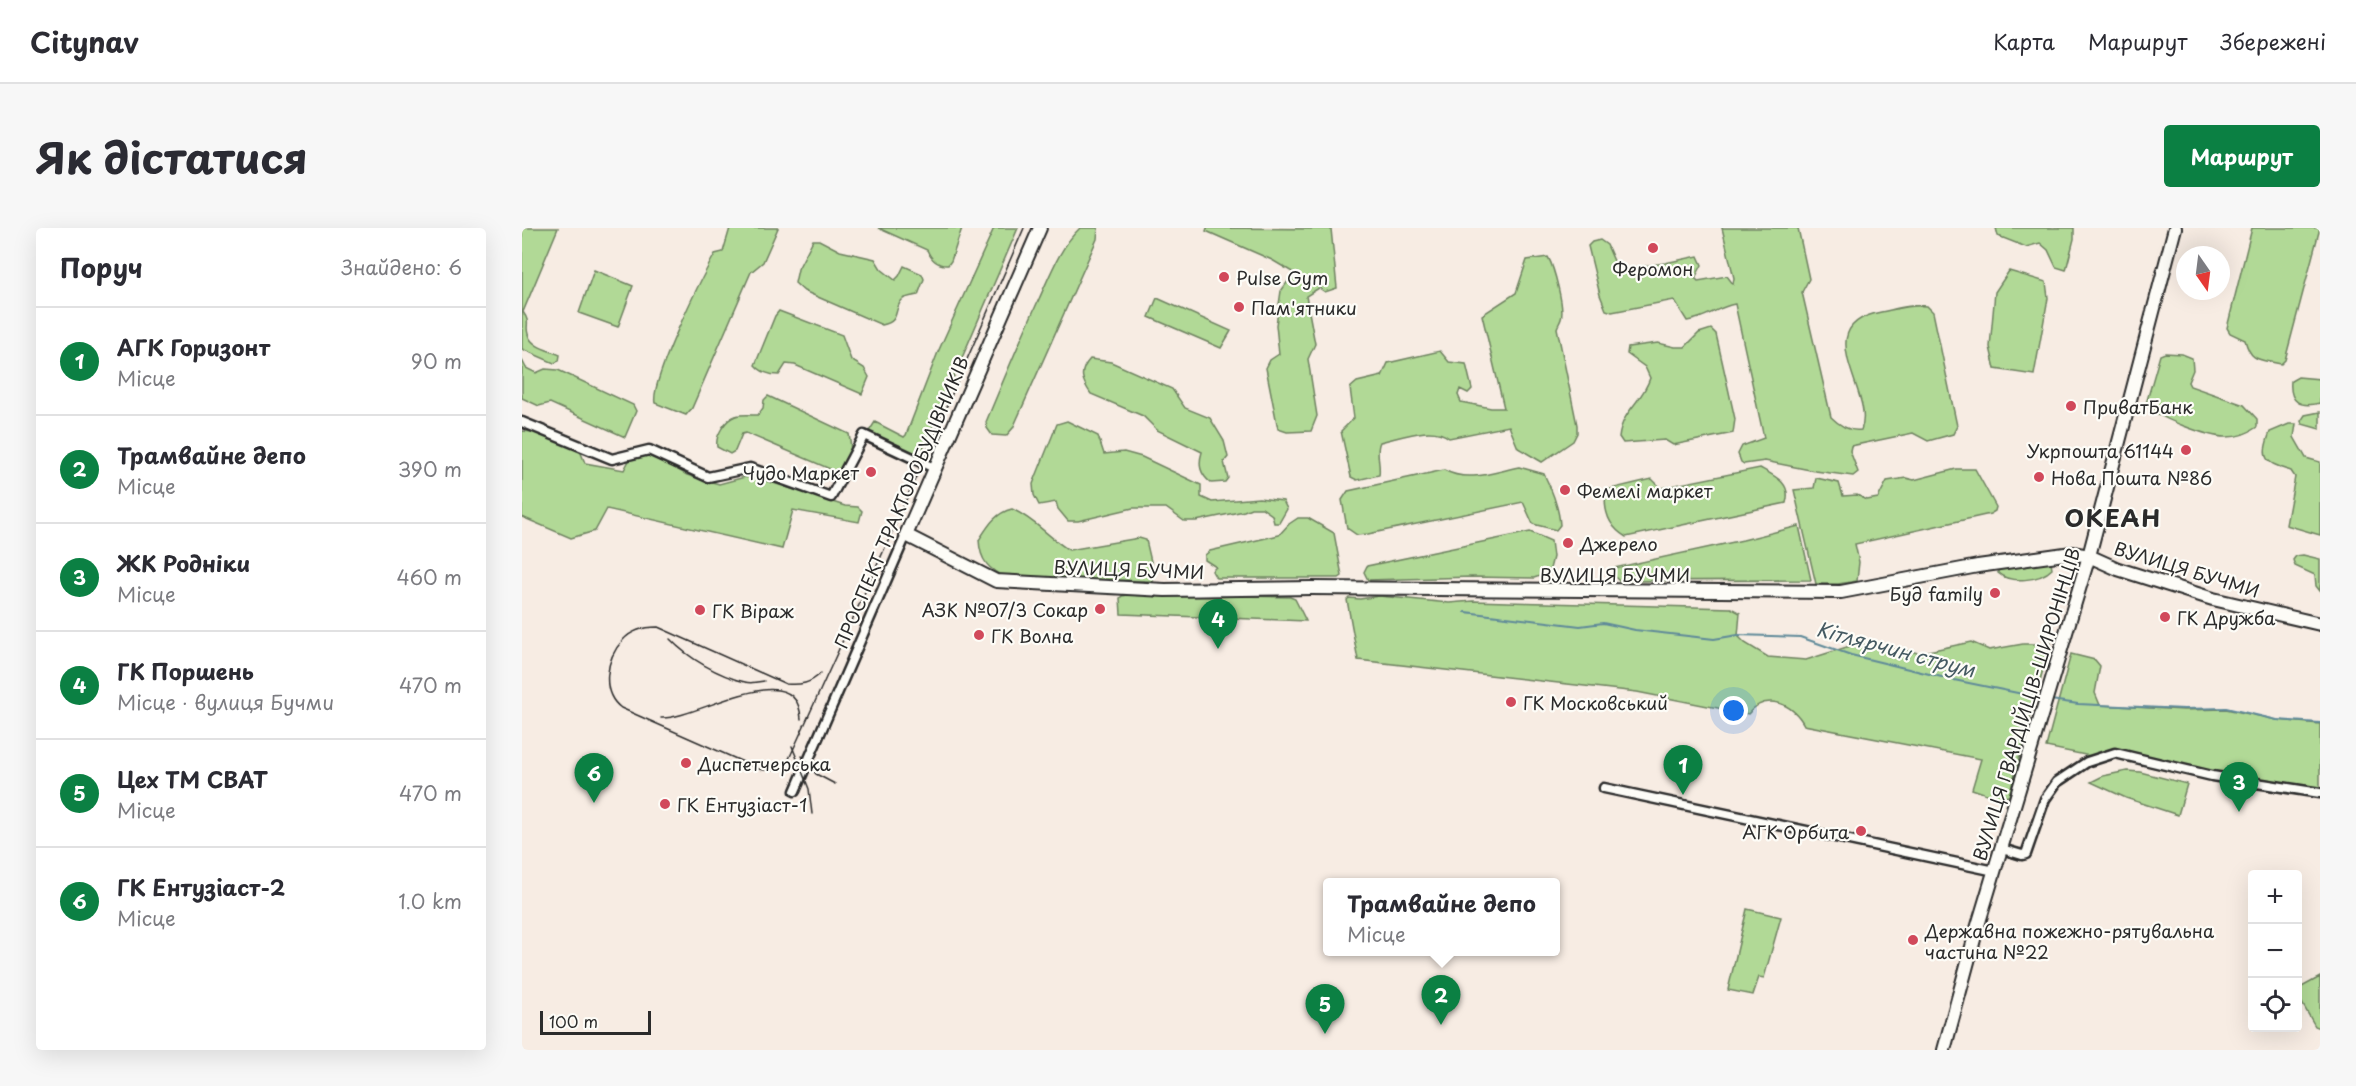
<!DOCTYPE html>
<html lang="uk">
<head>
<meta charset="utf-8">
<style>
	:root { --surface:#fff; --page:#f7f7f7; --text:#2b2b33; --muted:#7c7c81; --line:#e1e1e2; --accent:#0b8043 }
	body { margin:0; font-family:"Playpen Sans",sans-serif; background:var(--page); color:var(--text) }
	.controls { position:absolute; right:18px; bottom:18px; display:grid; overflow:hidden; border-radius:6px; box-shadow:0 6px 24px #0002 }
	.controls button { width:54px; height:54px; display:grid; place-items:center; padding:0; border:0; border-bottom:2px solid var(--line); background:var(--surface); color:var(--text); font:30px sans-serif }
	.compass { position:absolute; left:1654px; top:18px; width:54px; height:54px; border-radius:50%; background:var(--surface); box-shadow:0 6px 24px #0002; rotate:166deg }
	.scale { position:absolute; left:18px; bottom:15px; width:111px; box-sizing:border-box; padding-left:6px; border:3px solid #2b2b2b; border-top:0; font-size:16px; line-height:21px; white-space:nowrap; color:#2b2b2b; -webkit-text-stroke:4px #fdfcf7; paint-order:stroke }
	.you { position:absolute; left:1212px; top:483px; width:21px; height:21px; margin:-15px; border:4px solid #fff; border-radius:50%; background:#1a73e8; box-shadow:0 0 0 9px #1a73e833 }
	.badge { display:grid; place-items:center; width:39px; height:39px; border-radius:50%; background:var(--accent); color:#fff; font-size:20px; font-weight:700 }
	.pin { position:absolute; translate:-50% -50px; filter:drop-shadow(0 2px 3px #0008) }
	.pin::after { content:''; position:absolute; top:32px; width:21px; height:18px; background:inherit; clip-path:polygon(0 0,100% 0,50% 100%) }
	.popup { position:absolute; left:801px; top:650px; width:237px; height:78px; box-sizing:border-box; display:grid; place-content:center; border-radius:6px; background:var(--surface); filter:drop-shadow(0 2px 4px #0005); font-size:20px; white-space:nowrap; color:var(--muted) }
	.popup b { font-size:22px; color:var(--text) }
	.popup::after { content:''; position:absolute; left:50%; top:100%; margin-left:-12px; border:12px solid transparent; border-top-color:var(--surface) }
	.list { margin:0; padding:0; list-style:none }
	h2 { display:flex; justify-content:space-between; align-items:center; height:78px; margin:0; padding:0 24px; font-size:26px }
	h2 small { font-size:20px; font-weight:400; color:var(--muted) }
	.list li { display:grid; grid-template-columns:39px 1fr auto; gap:18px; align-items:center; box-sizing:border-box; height:108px; padding:0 24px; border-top:2px solid var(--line) }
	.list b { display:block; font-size:22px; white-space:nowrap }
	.list p { margin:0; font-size:20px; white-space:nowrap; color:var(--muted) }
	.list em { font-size:20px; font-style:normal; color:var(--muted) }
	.icon { flex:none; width:33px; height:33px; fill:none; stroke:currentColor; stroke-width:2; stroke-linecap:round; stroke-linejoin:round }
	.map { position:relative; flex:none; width:1798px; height:822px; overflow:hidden; border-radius:6px }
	header { display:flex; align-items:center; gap:36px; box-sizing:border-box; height:84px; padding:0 30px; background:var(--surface); border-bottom:2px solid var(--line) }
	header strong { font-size:28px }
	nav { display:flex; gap:33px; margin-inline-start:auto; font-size:21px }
	.intro { display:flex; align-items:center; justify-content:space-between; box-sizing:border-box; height:144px; padding:0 36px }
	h1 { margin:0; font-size:42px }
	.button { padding:15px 27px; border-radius:6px; background:var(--accent); color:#fff; font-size:21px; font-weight:700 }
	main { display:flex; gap:36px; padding:0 36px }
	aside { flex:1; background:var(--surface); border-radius:6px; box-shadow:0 6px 24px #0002 }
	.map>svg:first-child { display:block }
	.green { fill:#b1d996; stroke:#6e8260; stroke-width:1.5 }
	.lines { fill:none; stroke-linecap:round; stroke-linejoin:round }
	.stream { stroke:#5f8a99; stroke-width:2 }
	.street-casing { stroke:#2b2b2b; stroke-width:13 }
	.secondary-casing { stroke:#2b2b2b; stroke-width:16 }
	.street { stroke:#fdfcf7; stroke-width:8 }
	.secondary { stroke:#fdfcf7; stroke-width:12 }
	.tram { stroke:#2b2b2b; stroke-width:1.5 }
	.poi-dot { fill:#d1495b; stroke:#fdfcf7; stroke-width:2 }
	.labels { text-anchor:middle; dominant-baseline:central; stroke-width:4.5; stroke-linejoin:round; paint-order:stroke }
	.poi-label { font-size:18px; fill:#2b2b2b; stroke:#fdfcf7; text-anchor:start }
	.street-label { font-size:18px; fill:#2b2b2b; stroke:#fdfcf7 }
	.water-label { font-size:20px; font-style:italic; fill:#455a62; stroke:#fdfcf7 }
	.district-label { font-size:24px; font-weight:bold; letter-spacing:1.5px; fill:#2b2b2b; stroke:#fdfcf7 }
</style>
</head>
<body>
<header>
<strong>Citynav</strong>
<nav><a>Карта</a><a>Маршрут</a><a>Збережені</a></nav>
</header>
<div class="intro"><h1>Як дістатися</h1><a class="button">Маршрут</a></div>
<main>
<aside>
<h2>Поруч<small>Знайдено: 6</small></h2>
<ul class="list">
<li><span class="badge">1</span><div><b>АГК Горизонт</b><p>Місце</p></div><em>90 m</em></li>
<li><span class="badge">2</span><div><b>Трамвайне депо</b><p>Місце</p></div><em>390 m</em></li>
<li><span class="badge">3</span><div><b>ЖК Родніки</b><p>Місце</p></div><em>460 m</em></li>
<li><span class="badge">4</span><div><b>ГК Поршень</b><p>Місце · вулиця Бучми</p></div><em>470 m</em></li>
<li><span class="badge">5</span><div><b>Цех ТМ СВАТ</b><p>Місце</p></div><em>470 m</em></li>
<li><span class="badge">6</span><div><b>ГК Ентузіаст-2</b><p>Місце</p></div><em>1.0 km</em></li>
</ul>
</aside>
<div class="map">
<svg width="1798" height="822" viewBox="0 0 1798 822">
	<rect width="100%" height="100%" fill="#f7ece3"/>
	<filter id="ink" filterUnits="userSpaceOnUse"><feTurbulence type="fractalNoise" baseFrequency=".0167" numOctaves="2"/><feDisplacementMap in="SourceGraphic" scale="12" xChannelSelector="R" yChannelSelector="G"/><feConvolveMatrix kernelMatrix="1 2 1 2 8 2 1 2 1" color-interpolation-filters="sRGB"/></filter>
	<g filter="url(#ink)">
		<path class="green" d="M0,0H36L1,84C9,95 3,97 6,106C9,119 27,122 38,127L37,133L32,135L0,121Z
			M208,0H256L241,34L229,44L170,180L164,187L133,175C128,153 180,49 193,26L201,24Z
			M356,0H440L429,33L426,37C415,38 409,31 405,22Z
			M472,0H496L398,227L393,228L346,205L353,194L382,209L384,207L416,124Z
			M558,0H576L575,11L491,200L484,208L470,207L465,200L464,194C481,153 498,112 517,71C528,47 538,19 558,0Z
			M685,0L809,1L815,60L803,64L797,60L784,68L793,116L786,131L795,188L789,203L765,204L756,201L744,140L748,132L757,126L754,97L759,63L772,45L750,32L684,3Z
			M1200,0H1276L1287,51L1280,64L1309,189C1317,197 1327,204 1339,202C1355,167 1284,98 1359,84C1374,81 1390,76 1405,78L1411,84L1435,198L1431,206L1406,213L1391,205L1329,218L1328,223L1336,244L1331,248L1293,243L1243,233L1222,236L1219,234L1216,226L1220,218L1242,210L1213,76C1195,79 1186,90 1165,93L1152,72L1090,84L1084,82L1078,67L1066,18L1070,14L1078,12L1085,17L1096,42L1143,35L1176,28L1180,37L1173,50L1176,53L1205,48L1211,56L1212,50Z
			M1474,0H1552V11L1544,42L1534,39L1526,22L1518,15L1504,19L1476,8Z
			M1730,0H1798L1763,132L1759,136C1738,131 1729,135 1723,112L1708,105L1705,100Z
			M291,12H297L318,23L353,31L359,41L373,52L377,48L382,38L400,46L402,51L396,67C392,68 385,69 381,71C370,81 380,93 360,97L282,63L273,55L276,41Z
			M1026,29C1032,39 1043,80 1039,91C1038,94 1036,97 1035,100L1055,197V205L1051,213L1020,234L996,220L987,198L927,210C910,196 878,210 858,214C853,224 859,236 857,247L835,252L829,249L819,203L832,190L828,160L835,154L860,148L866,135L918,123L927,134L944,136L950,161L946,165L938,161L936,167L939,174L969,180H982L960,87L994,65L1005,32Z
			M72,42L111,58L96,99L57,85Z
			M1487,43L1524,54L1526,70L1512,147L1473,141L1468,119L1473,64Z
			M635,70L709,103L699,120L627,89Z
			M257,83L320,107L329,132L342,140L347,149L340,166L273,137L264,136L257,147C248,147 239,144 233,137L253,88Z
			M1189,101L1194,106L1213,191L1211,205L1151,217L1143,212L1101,215L1097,209C1100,182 1120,175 1128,150L1123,139L1105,126L1106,119L1136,115L1153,119H1163L1177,105Z
			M1643,125L1660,126L1670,130L1671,142L1666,154L1668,158L1722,177L1735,191V199C1725,206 1717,209 1705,209C1689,210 1631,189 1624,176L1638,127Z
			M568,131L589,134L650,161L663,180L688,190L702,213L706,229L702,234L706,250L703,254L689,255C678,246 676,237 680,224L635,202L621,188L569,166C560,153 556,144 568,131Z
			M0,132L4,140L14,145L23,141L36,142L111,177L114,183L103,209L28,175L17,178L0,170Z
			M1776,149L1798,151V175C1779,180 1767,175 1769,153Z
			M246,168L327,206C330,221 331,236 315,244L224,205L220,206L213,223L208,226L195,219C194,211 196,207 200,200C210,184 219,187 236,187L241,180L242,172Z
			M1798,184V201L1780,196L1779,193L1783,187Z
			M545,193L576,208L582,226L602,224L620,229L679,257V269L690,274L737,270L761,273L765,281L757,295H752L750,287L740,280H729L722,283L674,293H662L644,280H611L556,293H546L536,281L534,274L517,277L512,267L511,256L535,196Z
			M1767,196H1774L1772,209L1784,230L1798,234V307L1764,297L1773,249L1769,243C1743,234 1738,232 1748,204Z
			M0,203L11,204L57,220L63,235L102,242L109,229L127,225L165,247L197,256L223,249L242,252L323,278L336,279L340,283L337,294L271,282L260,321L85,281L73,303L49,310L0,289Z
			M997,239L1022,246C1030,262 1037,279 1038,297L1034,302L1011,296L1001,274L846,306L835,307L825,300L820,272L826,263L922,242C946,255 972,244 997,239Z
			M1238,240C1253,248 1270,255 1264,275L1104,309C1087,299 1081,282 1084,262L1130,251L1139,260Z
			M1434,241H1453L1474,279L1473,283L1468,286L1333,316L1337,334L1335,353L1316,356H1294L1272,262L1292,260L1294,250L1317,255L1321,268L1335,267L1345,272L1356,270L1365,253L1384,250L1392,252Z
			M490,281C514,292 526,309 547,322L617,310L624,312L631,342V353L485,350C467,342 458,333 457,312C466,298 473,285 490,281Z
			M776,290H786L812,305L820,348L817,350H694L690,343L694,339L683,332V327L688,323L757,307L767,296Z
			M1277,298L1289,352L1097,353L1092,348V340L1221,312Z
			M1008,304L1029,313L1031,329L1027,345L1012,350L950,349L846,352L842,344L845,338Z
			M1781,327L1798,331V363L1794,358L1793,347L1773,338L1771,332L1774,328Z
			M1529,332L1530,341C1518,353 1488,356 1476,345V341Z
			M612,366L768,369L773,371L784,393L599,386L598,370L600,368Z
			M857,368L927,375L951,373L1209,380L1218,385L1216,408L1223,415L1246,429L1284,432L1328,418L1346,416L1397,425L1449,414L1467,422L1501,416H1515L1526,425L1529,412L1487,568L1476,570L1450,561L1459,531L1282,497C1271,475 1243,464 1226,486L1115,464L836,432L825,372L827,370L838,371Z
			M1549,426L1573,432L1578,438L1573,465L1578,477L1662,482L1704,481L1755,492L1798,496V565L1593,525L1578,530L1524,519Z
			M1605,543L1618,544L1665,556L1656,587L1604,570L1569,554L1581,548Z
			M1225,681L1259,689L1242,750L1237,749L1231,767L1206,762Z
			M1798,749V800L1793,798L1776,768V761Z"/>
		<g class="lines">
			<path class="stream" d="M943,384L1058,398L1081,395L1113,402L1192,411L1216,407L1278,409L1329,427L1432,452L1520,470
				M1529,472L1556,476L1662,481L1704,480L1755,492L1798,495"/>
			<g class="street-casing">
				<path id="street" d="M0,194L90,231L127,222L186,249L228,240L309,269L342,207L412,240
					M1082,560L1473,643
					M273,563L384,307
					M1480,621L1500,627L1504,626L1523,571L1535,554L1565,534L1593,525L1690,548L1798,565"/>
			</g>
			<g class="secondary-casing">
				<path id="secondary" d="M518,0L384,307L474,353L643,362L789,360L1319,364L1456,338L1550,325L1567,328L1596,341L1691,371L1798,396
					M1422,822L1454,704L1567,328L1653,0"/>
			</g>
			<use href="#street" class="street"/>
			<use href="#secondary" class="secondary"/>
			<path class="tram" d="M148,411C166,430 197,448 223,454C229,456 236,454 242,453
				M299,445C288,456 279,457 264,456L136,399C124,399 110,402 101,412C84,430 78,464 99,480L237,541C250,544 258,543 266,533L367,311L502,0
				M139,490C174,492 276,424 279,491
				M270,518L287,561L290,586
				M280,528L294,546L313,556"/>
		</g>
	</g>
	<g class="poi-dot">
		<circle cx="1131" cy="20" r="6"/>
		<circle cx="702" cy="49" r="6"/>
		<circle cx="717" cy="79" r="6"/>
		<circle cx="1549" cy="178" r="6"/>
		<circle cx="1664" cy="222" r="6"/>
		<circle cx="349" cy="244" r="6"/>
		<circle cx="1517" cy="249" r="6"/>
		<circle cx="1043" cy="262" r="6"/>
		<circle cx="1046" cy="315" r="6"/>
		<circle cx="1473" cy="365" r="6"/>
		<circle cx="578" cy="381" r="6"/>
		<circle cx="178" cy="382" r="6"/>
		<circle cx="1643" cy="389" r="6"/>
		<circle cx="457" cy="407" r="6"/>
		<circle cx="989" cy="474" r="6"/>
		<circle cx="164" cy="535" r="6"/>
		<circle cx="143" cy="576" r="6"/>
		<circle cx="1339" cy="603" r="6"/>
		<circle cx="1391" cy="712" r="6"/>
	</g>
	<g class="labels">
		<g class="poi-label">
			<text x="1131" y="40" text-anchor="middle">Феромон</text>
			<text x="714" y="49">Pulse Gym</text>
			<text x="729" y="79">Пам'ятники</text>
			<text x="1561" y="178">ПриватБанк</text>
			<text x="1652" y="222" text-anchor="end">Укрпошта 61144</text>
			<text x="337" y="244" text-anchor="end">Чудо Маркет</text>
			<text x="1529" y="249">Нова Пошта №86</text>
			<text x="1055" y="262">Фемелі маркет</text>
			<text x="1058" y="315">Джерело</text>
			<text x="1461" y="365" text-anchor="end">Буд family</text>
			<text x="566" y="381" text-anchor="end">АЗК №07/3 Сокар</text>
			<text x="190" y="382">ГК Віраж</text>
			<text x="1655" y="389">ГК Дружба</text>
			<text x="469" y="407">ГК Волна</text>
			<text x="1001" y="474">ГК Московський</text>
			<text x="176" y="535">Диспетчерська</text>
			<text x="155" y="576">ГК Ентузіаст-1</text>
			<text x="1327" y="603" text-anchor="end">АГК Орбита</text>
			<text x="1403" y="702">Державна пожежно-рятувальна<tspan x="1403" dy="21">частина №22</tspan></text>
		</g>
		<g class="street-label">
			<text transform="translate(379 274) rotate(-67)">ПРОСПЕКТ ТРАКТОРОБУДІВНИКІВ</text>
			<text transform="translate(607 341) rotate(2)">ВУЛИЦЯ БУЧМИ</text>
			<text transform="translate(1665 341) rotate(17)">ВУЛИЦЯ БУЧМИ</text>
			<text x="1093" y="346">ВУЛИЦЯ БУЧМИ</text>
			<text transform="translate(1504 476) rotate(-73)">ВУЛИЦЯ ГВАРДІЙЦІВ-ШИРОНІНЦІВ</text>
		</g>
		<g class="water-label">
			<text transform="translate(1374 421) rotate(15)">Кітлярчин струм</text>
		</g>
		<g class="district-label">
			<text x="1591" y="289">ОКЕАН</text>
		</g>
	</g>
</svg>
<div class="controls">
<button>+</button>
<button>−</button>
<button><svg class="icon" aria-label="locate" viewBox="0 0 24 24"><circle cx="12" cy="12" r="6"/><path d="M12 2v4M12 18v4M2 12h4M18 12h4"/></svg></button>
</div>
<svg class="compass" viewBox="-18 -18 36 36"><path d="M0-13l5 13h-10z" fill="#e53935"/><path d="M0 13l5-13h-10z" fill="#7c7c81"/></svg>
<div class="scale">100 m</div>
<div class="you"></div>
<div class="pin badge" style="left:1161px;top:567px">1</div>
<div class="pin badge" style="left:919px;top:797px">2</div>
<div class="popup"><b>Трамвайне депо</b>Місце</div>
<div class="pin badge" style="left:1717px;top:584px">3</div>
<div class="pin badge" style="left:696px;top:421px">4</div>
<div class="pin badge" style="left:803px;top:806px">5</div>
<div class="pin badge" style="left:72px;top:575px">6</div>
</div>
</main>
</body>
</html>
